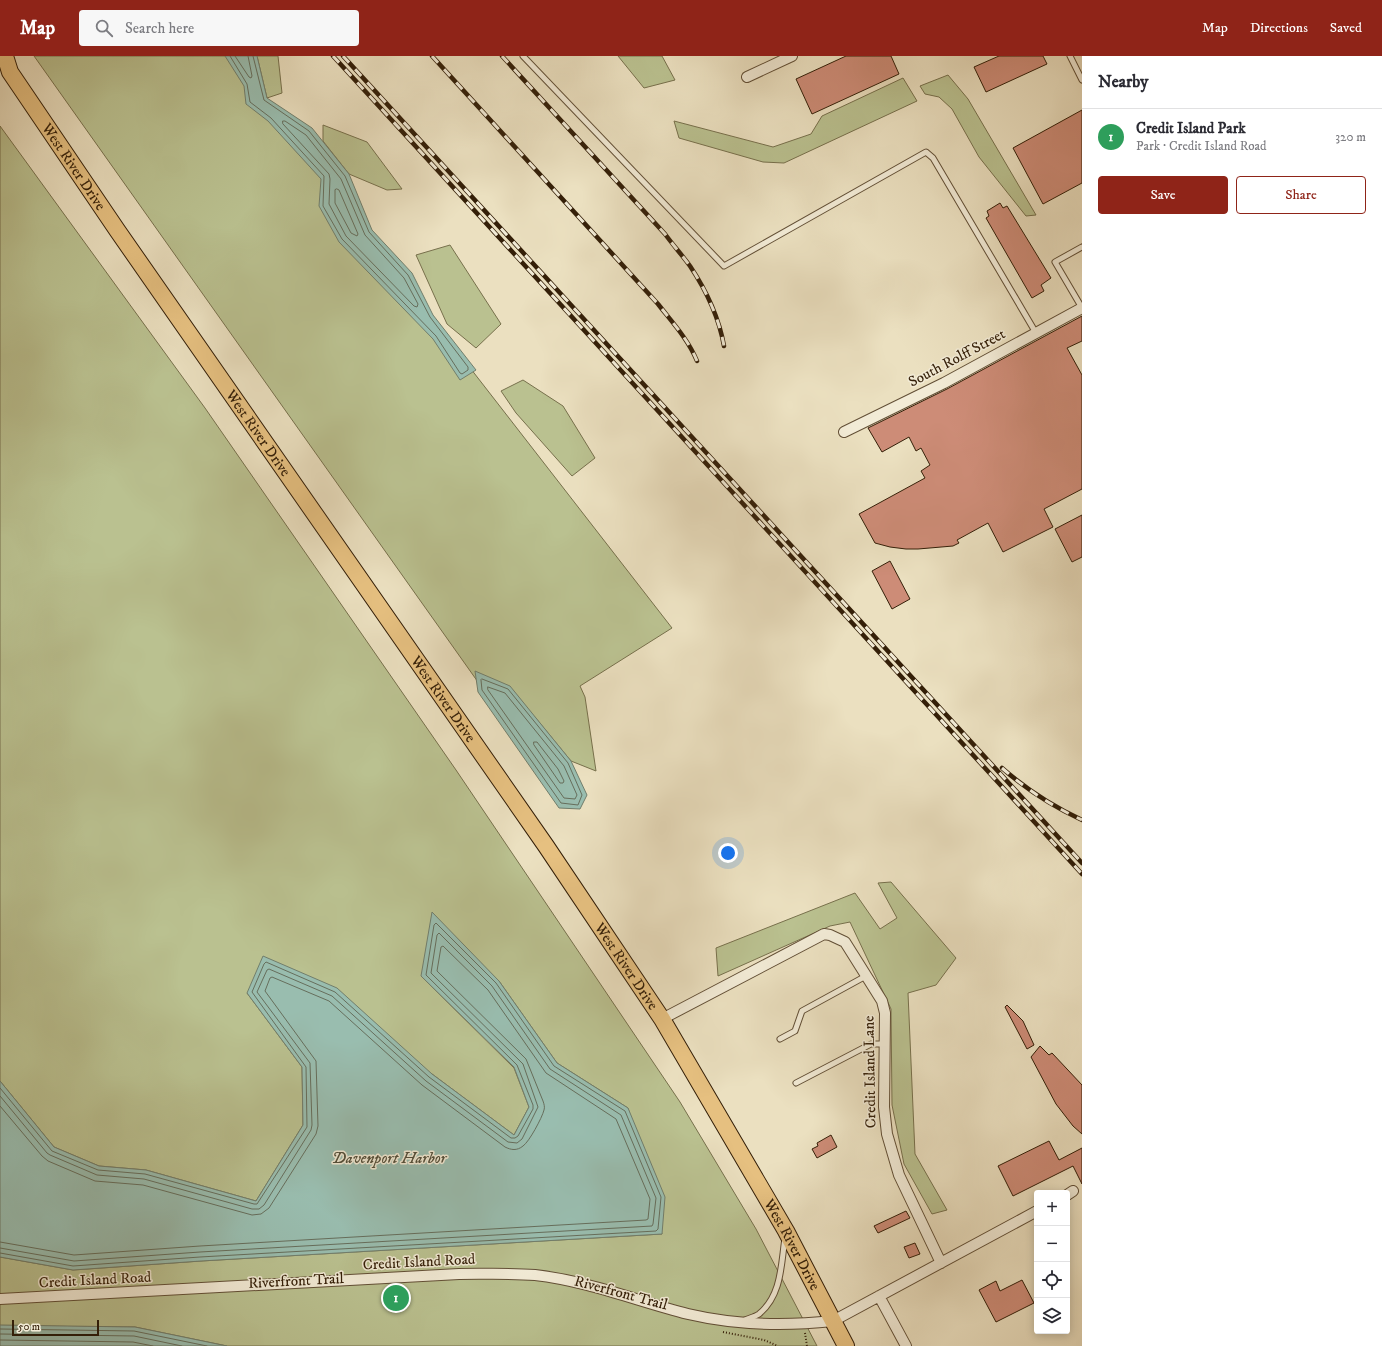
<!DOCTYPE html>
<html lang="en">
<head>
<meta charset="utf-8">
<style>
	:root { --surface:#fff; --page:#f7f7f7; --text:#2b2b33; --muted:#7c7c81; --line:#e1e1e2; --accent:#8f2418 }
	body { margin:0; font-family:"IM FELL DW Pica",serif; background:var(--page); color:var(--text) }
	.controls { position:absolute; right:12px; bottom:12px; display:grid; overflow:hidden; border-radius:4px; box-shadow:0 2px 10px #0003 }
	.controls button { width:36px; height:36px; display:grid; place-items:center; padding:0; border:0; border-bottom:1px solid var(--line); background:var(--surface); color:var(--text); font:20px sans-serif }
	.scale { position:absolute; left:12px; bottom:10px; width:87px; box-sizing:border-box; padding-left:4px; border:2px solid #341f08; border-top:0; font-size:11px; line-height:14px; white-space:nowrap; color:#341f08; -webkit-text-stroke:3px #f2ebd6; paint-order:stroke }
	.you { position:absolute; left:728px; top:797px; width:14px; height:14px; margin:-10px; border:3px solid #fff; border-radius:50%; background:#1a73e8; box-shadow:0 0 0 6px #1a73e833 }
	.badge { display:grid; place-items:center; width:26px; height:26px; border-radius:50%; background:var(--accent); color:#fff; font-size:13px; font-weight:700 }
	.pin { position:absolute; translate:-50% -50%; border:2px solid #fff; box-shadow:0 1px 4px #0006 }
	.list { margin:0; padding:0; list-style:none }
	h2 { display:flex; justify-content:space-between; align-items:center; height:52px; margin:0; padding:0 16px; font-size:17px }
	h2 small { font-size:13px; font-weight:400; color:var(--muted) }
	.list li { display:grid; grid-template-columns:26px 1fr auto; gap:12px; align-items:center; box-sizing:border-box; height:56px; padding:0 16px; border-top:1px solid var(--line) }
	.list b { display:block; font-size:15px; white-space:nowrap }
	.list p { margin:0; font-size:13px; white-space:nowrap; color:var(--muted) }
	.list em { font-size:13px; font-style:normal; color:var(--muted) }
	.actions { display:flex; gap:8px; padding:12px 16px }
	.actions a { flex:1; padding:9px 0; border:1px solid var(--accent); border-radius:4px; text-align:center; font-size:14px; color:var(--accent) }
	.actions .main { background:var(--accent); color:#fff }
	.icon { flex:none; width:22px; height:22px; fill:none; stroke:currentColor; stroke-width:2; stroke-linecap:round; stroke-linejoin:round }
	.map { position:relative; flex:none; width:1082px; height:1290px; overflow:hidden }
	header { display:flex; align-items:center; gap:24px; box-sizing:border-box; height:56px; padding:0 20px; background:var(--accent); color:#fff }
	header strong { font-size:19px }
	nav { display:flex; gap:22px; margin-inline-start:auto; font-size:14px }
	.search { width:280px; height:36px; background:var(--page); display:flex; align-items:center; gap:10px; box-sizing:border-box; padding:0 14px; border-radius:4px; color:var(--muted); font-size:15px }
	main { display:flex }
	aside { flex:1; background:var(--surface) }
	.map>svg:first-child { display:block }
	.green { fill:#bac190; stroke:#77704c }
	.water { fill:#99bdaf; stroke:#717e6c }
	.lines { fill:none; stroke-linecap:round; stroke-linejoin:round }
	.shore { stroke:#666e5c; stroke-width:1 }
	.building { fill:#cd8c77; stroke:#341f08 }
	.lane-casing { stroke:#624f36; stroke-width:7 }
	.street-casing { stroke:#624f36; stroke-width:12 }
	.primary-casing { stroke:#341f08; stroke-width:18 }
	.path { stroke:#341f08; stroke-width:2; stroke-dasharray:1 2; stroke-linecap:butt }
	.lane { stroke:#f2ebd6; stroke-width:5 }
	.street { stroke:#f2ebd6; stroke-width:10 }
	.primary { stroke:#e6c080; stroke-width:16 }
	.rail-casing { stroke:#341f08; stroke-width:4.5 }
	.rail { stroke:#f2ebd6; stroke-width:3; stroke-dasharray:9; stroke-linecap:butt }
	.labels { text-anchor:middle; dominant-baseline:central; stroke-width:3; stroke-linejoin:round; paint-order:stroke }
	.street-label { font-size:15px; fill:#341f08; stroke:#f2ebd6 }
	.water-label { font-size:16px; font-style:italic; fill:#524e3a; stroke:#f2ebd6 }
</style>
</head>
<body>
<header>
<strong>Map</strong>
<div class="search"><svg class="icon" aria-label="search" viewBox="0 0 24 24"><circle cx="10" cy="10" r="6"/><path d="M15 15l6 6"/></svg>Search here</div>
<nav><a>Map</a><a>Directions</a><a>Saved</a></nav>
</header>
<main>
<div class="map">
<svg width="1082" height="1290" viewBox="0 0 1082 1290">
	<rect width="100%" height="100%" fill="#ebe0c0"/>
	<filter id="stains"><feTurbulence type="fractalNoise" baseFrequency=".005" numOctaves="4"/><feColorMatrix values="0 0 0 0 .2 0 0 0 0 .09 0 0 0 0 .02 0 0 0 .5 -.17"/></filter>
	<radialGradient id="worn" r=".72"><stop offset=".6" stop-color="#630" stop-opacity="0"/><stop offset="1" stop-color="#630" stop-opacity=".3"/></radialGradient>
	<path class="green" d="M34,0H228L672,572L580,630L585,641L596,715L571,705L534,660L512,674Z
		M257,0H278L282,37L267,42Z
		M618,0H662L675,24L644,32Z
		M948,19L968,43L1036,159L1026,160L979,101L952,53L939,41L925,38L920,30Z
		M903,22L917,45L784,107L763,106L679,82L674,65L773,91L811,78L822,60Z
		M323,69L367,86L402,133L387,134L349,118L323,85Z
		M0,70L205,352L456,714L680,1046L756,1173L817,1290H227L135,1271L0,1270V1201L73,1214L201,1205L662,1178L628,1052L557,1007L499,925L421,920L514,1012L529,1051L514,1079L432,1018L247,937L302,1011L303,1069L256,1145L146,1114L99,1110L54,1091L0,1025Z
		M450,189L501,268L476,292L447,268L416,199Z
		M523,324L563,350L595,402L572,420L516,357L501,335Z
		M891,826L956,902L936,929L908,937L915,1098L947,1154L932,1158L904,1108L892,1049L891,953L850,866L830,870L718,920L716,892L855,837L880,873L897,862L878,827Z"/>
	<path class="water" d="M225,0H257L267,42L312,72L349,118L372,174L412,217L433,259L476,314L460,324L433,283L339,186L319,150L321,123L268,65L246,48L244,30Z
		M475,615L510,630L571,705L587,739L580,753L559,752L478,636Z
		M432,856L499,925L557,1007L628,1052L665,1141L662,1178L201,1205L73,1214L0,1201V1025L54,1091L99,1110L146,1114L256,1145L303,1069L302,1011L247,937L263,900L337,932L432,1018L514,1079L529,1051L514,1011L421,920Z
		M0,1269L135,1271L227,1290H0Z"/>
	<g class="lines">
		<path class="shore" d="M230,0L247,28L250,46L271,62L324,120L323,150L342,183L436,280L460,317L462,318L468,314V311L430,261L408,219L369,176L345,120L309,75L264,44L253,0
			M235,0L249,21L251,22L252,20L248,0
			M283,65H285L306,79L341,123L365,179L404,222L418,248L417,251L414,250L346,180L329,148L330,123L329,118L283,68Z
			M337,133L339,134L358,178L357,180L351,177L335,147V134Z
			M482,623L508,633L568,707L582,739L578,749L561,747L482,634L481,624Z
			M488,631L505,637L564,710L577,739L575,743L564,742L488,634Z
			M534,686H537L558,713L564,725L563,727H560L534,689Z
			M0,1032L52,1095L98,1114L145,1118L254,1148H257L307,1071L306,1011L252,936L264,908L266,906L335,936L429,1021L511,1082H515L518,1080L533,1053V1049L517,1009L426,919L434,869L436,867L496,927L554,1010L625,1055L661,1141L658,1173L656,1175L200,1201L73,1210L0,1197
			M0,1040L47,1097L50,1099L97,1119L144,1123L252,1153H259L264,1149L311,1074L312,1069L310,1007L257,936L267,914L269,913L332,940L426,1025L508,1086L517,1087L522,1083L538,1051L523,1008L431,917L437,879L439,877L492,930L550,1013L621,1059L656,1142L653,1168L652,1170L200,1196L74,1205L0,1192
			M0,1050L42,1100L48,1105L95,1125L143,1129L252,1159L261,1158L269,1152L316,1078L318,1070L316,1005L265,935L270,922L272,921L329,945L422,1029L505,1091C511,1094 517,1095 523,1090C529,1086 542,1062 544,1054C545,1051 544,1048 543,1045L526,1003L437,915L441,891L443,890L488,934L546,1017L616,1063L650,1143L648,1163L646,1164L200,1190L74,1199L0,1186
			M0,1273L134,1275L207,1290
			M0,1278L134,1280L182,1290
			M0,1284L133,1286L153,1290"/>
	</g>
	<path class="building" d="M846,0H891L899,18L812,58L796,23Z
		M999,0H1043L1047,8L986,36L974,11Z
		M1082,54V127L1043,148L1013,92Z
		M1000,147L1003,152L1007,150L1051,222L1041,229L1044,235L1032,242L986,162L989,160L987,155Z
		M1082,260V285L1067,292L1082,319V433L1044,453L1053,471L1003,496L988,467L957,484L959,487L953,490L918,493H906L890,491L875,487L859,458L925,422L921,415L930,409L921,392L916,395L909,381L882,396L868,372L947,333Z
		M1082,459V501L1072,506L1055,473Z
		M890,505L910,543L892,553L872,515Z
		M1007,949L1023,965L1034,989L1027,993L1005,951Z
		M1040,990L1049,999L1052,997L1082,1029V1078L1073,1070L1056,1048L1031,1001Z
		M831,1079L837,1091L817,1102L812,1093L818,1090L817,1087Z
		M1049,1085L1059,1104L1082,1092V1128L1073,1110L1013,1140L998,1110Z
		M906,1155L910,1162L878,1177L874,1170Z
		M915,1187L920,1198L909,1202L904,1191Z
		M1022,1224L1034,1247L996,1266L979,1234L996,1225L1000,1235Z"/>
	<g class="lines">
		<g class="lane-casing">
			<path id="lane" d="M523,0L724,210L926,96L933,102L1036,277
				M1070,0L1082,24
				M1082,191L1055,206L1082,252
				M780,983L795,975L802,955L866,920
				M796,1027L871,988H885
				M745,1264C749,1262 755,1261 759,1258C782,1239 781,1208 785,1182"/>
		</g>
		<g class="street-casing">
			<path id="street" d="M747,21L792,0
				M844,376L944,327L1082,252
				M662,963L824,878L830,879L845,886L882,945L885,957L884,1051L887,1078L899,1119L941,1207
				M1067,1139L1073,1135
				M879,1240L906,1290
				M0,1243L459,1218C485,1218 510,1217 535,1219C588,1225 637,1245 688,1258C735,1269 786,1270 833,1265L1037,1155"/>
		</g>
		<g class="primary-casing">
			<g id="primary">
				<path id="s1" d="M5,0L10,16L117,174L546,790L662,963L786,1175L846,1290"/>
			</g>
		</g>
		<path class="path" d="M723,1276L764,1284L778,1290
			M805,1277L807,1290"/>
		<use href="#lane" class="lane"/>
		<use href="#street" class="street"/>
		<use href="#primary" class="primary"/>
		<g class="rail-casing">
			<path id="rail" d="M333,0L1082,818
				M343,0L1082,807
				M432,0L658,248C672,266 688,283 697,305
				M502,0L665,178C673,189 682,199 690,210C706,234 719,262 724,290
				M1002,712C1027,734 1052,750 1082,764"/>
		</g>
		<use href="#rail" class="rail"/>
	</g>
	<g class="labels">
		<g class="street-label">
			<text stroke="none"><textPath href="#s1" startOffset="131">West River Drive</textPath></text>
			<text transform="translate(957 302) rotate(-28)">South Rolff Street</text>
			<text stroke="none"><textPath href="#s1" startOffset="455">West River Drive</textPath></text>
			<text stroke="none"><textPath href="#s1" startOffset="779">West River Drive</textPath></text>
			<text stroke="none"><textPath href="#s1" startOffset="1103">West River Drive</textPath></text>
			<text transform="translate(870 1016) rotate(-91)">Credit Island Lane</text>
			<text stroke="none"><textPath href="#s1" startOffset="1427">West River Drive</textPath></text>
			<text transform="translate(419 1206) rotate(-3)">Credit Island Road</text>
			<text transform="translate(95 1224) rotate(-3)">Credit Island Road</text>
			<text transform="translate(296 1225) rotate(-3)">Riverfront Trail</text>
			<text transform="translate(621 1237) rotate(15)">Riverfront Trail</text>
		</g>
		<g class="water-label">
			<text x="389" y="1102">Davenport Harbor</text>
		</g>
	</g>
	<rect width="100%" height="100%" filter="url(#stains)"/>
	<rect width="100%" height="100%" fill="url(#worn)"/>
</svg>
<div class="controls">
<button>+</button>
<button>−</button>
<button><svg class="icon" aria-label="locate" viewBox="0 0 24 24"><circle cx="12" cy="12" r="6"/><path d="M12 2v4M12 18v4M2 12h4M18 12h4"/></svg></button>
<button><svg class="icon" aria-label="layers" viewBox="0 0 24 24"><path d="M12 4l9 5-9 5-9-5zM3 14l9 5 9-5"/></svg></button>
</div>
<div class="scale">50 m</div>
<div class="you"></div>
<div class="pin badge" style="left:396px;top:1242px;background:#2e9e5b">1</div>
</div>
<aside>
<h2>Nearby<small></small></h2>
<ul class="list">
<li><span class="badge" style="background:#2e9e5b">1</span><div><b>Credit Island Park</b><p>Park · Credit Island Road</p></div><em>320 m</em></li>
</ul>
<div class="actions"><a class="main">Save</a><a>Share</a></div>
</aside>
</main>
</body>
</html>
